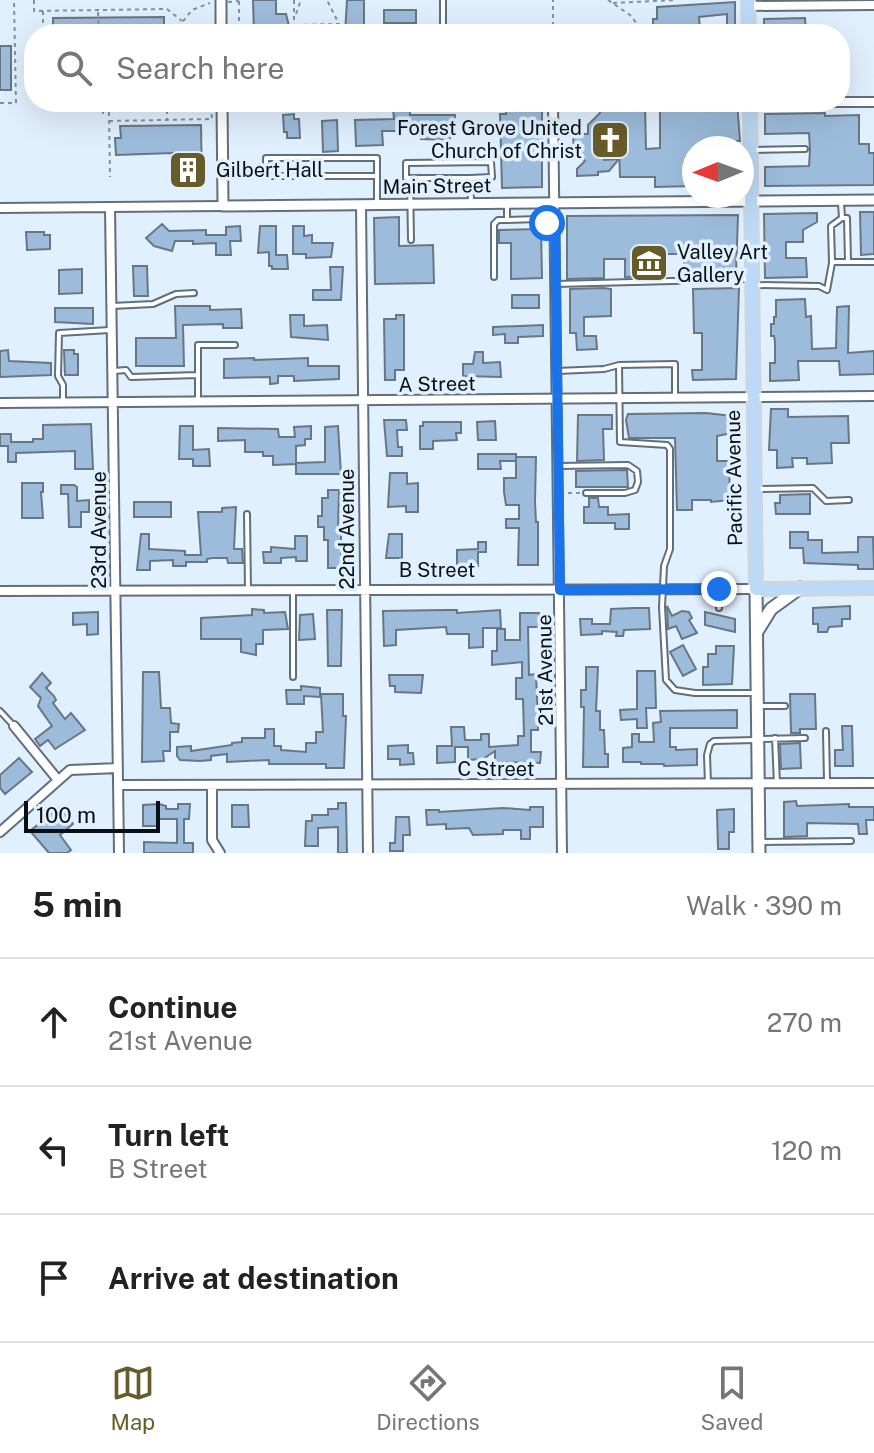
<!DOCTYPE html>
<html lang="en">
<head>
<meta charset="utf-8">
<style>
	:root { --surface:#fff; --page:#f6f6f6; --text:#222; --muted:#767676; --line:#e0e0e0; --accent:#675c29 }
	body { margin:0; font-family:"Public Sans",sans-serif; background:var(--page); color:var(--text) }
	.compass { position:absolute; left:682px; top:136px; width:72px; height:72px; border-radius:50%; background:var(--surface); box-shadow:0 8px 32px #0002; rotate:269deg }
	.scale { position:absolute; left:24px; bottom:20px; width:136px; box-sizing:border-box; padding-left:8px; border:4px solid #0a0f13; border-top:0; font-size:22px; line-height:28px; white-space:nowrap; color:#0a0f13; -webkit-text-stroke:6px #e1f0fe; paint-order:stroke }
	.stop { position:absolute; width:24px; height:24px; margin:-18px; border:6px solid #1a73e8; border-radius:50%; background:#fff }
	.stop.end { background:#1a73e8; border-color:#fff; box-shadow:0 2px 8px #0008 }
	.list { margin:0; padding:0; list-style:none }
	h2 { display:flex; justify-content:space-between; align-items:center; height:104px; margin:0; padding:0 32px; font-size:34px }
	h2 small { font-size:26px; font-weight:400; color:var(--muted) }
	.list li { display:grid; grid-template-columns:52px 1fr auto; gap:24px; align-items:center; box-sizing:border-box; height:128px; padding:0 32px; border-top:2px solid var(--line) }
	.list b { display:block; font-size:30px; white-space:nowrap }
	.list p { margin:0; font-size:26px; white-space:nowrap; color:var(--muted) }
	.list em { font-size:26px; font-style:normal; color:var(--muted) }
	.icon { flex:none; width:44px; height:44px; fill:none; stroke:currentColor; stroke-width:2; stroke-linecap:round; stroke-linejoin:round }
	.map { position:relative; flex:none; width:874px; height:853px; overflow:hidden }
	.search { position:absolute; background:var(--surface); box-shadow:0 8px 32px #0002; left:24px; right:24px; top:24px; height:88px; display:flex; align-items:center; gap:20px; box-sizing:border-box; padding:0 28px; border-radius:32px; color:var(--muted); font-size:30px }
	.sheet { height:488px; background:var(--surface) }
	nav { display:flex; justify-content:space-around; align-items:center; box-sizing:border-box; height:112px; border-top:2px solid var(--line); background:var(--surface); font-size:22px; color:var(--muted) }
	nav a { display:grid; justify-items:center; gap:4px }
	nav .on { color:var(--accent) }
	.map>svg:first-child { display:block }
	.building { fill:#9dbcdb; stroke:#697683; stroke-width:2 }
	.lines { fill:none; stroke-linecap:round; stroke-linejoin:round }
	.service-casing { stroke:#616e7b; stroke-width:8 }
	.minor-casing { stroke:#616e7b; stroke-width:12 }
	.tertiary-casing { stroke:#616e7b; stroke-width:13 }
	.secondary-casing { stroke:#616e7b; stroke-width:15 }
	.primary-casing { stroke:#d3d4d5; stroke-width:16 }
	.path { stroke:#85909a; stroke-width:2; stroke-dasharray:4 4; stroke-linecap:butt }
	.service { stroke:#fff; stroke-width:4 }
	.minor { stroke:#fff; stroke-width:8 }
	.tertiary { stroke:#fff; stroke-width:9 }
	.secondary { stroke:#fff; stroke-width:11 }
	.primary { stroke:#bcdaf7; stroke-width:12 }
	.route { stroke:#1a73e8; stroke-width:10 }
	.labels { text-anchor:middle; dominant-baseline:central; stroke-width:7; stroke-linejoin:round; paint-order:stroke }
	.poi-label { font-size:20px; fill:#0a0f13; stroke:#e1f0fe; text-anchor:start }
	.street-label { font-size:20px; fill:#0a0f13; stroke:#e1f0fe }
</style>
</head>
<body>
<div class="map">
<svg width="874" height="853" viewBox="0 0 874 853">
	<rect width="100%" height="100%" fill="#e1f0fe"/>
	<path class="building" d="M253,0H276V14H286L290,30L286,31V34H254Z
		M347,0H364V34H345Z
		M735,2V29H727V14L699,17L700,28H677V34H657V28H653V19H657V7Z
		M384,10H416V23H384Z
		M164,17V30L53,31V18Z
		M805,18L806,34H764V19Z
		M0,46H11V90H0Z
		M696,102H737L740,141H737V148H694V186L655,187V177H620L619,145L604,146V160L619,159L609,171L598,172V175L577,176V169L585,161L574,150L573,134H588V125L600,113L599,105L645,106L646,149L660,148V106L696,105Z
		M542,103V187L502,188L500,114H506V104Z
		M393,109L410,110V115H455V126H450V140L421,139V122L401,123V131H382L383,145L356,146L355,120L394,119Z
		M825,113V116L859,115V144H869V153H874V185L765,186V167L809,166L810,150L809,133L765,134V114Z
		M294,114V119H299L300,138H287V132H284L283,115Z
		M337,120L338,151L323,152L322,121Z
		M201,125L202,185L174,186L173,153L116,155L115,138H121L120,126Z
		M860,212H874V254L861,255Z
		M817,213V222L803,230V242H786V258H806L807,277L765,278L764,214Z
		M738,215L736,274L716,275V270H696V275L684,276V254H659V276L625,277V259H604V278L567,279V216Z
		M399,217V246L433,245L434,283L375,284L374,218Z
		M162,224L169,231L206,230V235H226V227L240,226L241,241H230L231,255H216V243L193,244V241H175L172,251L154,246L146,238Z
		M260,226H276V255H287L288,269H272V266H269V252L258,253Z
		M293,226H304V236L312,235V243H333L331,257L306,258V254H293Z
		M541,229L542,278L511,279V243H499V230Z
		M26,232H44V235H50V249L27,250Z
		M133,266H147L148,296H134Z
		M330,267H343L341,300H313V290H331Z
		M82,269V293L59,294V270Z
		M604,288L611,289V316L584,317V336H596L597,349L577,350L576,333H570V289Z
		M739,288L736,379L693,380L692,370H702V333H694L693,289Z
		M512,295H539V308H512Z
		M805,299L806,317L811,316L812,349L836,348L837,307L849,306L848,353L874,351V374L840,375L839,361H798L799,380L770,381V363H775V342L774,336H771V324H774V317H776V300Z
		M175,306H210V310L241,309L242,328H223V324L183,325L184,366H136V338H176Z
		M55,308H93V324L55,322Z
		M290,315H304V326L327,325L328,340L291,337Z
		M396,315H404V370H395V380H385L384,319H396Z
		M543,325V336L518,337V343H505V334L493,335V327Z
		M8,350L9,361L51,363V375L0,377V351Z
		M64,350H74V354H78V375H65Z
		M475,352H483V363L500,362L501,377L463,376V364H473Z
		M254,358V360L308,358V366H339V379L294,381V376H278V383L270,384V377L224,378V359Z
		M771,409H788V417L848,416L849,443H831L832,463L807,464V458H792L793,467L777,468V450H769Z
		M706,413L732,416V433L717,436V461H729L730,500L711,502V500H692V510H677L675,438H629L626,420L628,414Z
		M578,415H612V429H603L604,460L577,461Z
		M384,420H406L407,430H397L398,447H402V456H387Z
		M495,421L496,440H478L477,422Z
		M423,422H461V433H456L457,440L433,441V449H420V426H423Z
		M91,424L93,469H75V451L16,453V462H8V446H0V434H11V442H33V439H43V425Z
		M180,426H193V450L209,449L210,466H193V459H179Z
		M311,426V439H305V445L296,446V463L325,462V427L338,426L341,474H296V464L273,465V456H263V452H245V440L218,441V428L278,429L279,437H295L294,427Z
		M478,454H516V461H500L501,469H478Z
		M516,457H536L535,502L536,522H538V565H518L519,528H506V519H519V505H506L504,492V478H516Z
		M576,471L627,470L628,487H576Z
		M390,473H407V484L418,483V512H406V506L388,507Z
		M22,483H43V492H41L43,518H22Z
		M61,485H74L77,487V501L89,500V512H81V527H69L68,494H61Z
		M328,490H339L338,533H341V568H328V540H324V527H318V516H322V498H328Z
		M810,494V514H776L775,503H780V495Z
		M589,498H598L599,507H608V515L629,514V529H615V523H584V507H589Z
		M134,502H171V517H134Z
		M236,507L234,549H242L243,563H228L227,558H212L207,559V562H186V566H173V560L150,561V570H137L141,534H149V549L185,551V555H201L198,512H222V508Z
		M790,532H808V540H822V553L858,552V537H873L874,569H858V565L804,563L803,548H790Z
		M389,534H402V558H386Z
		M295,536H307V561H296V557L281,558V563H264L263,552H271V547L295,549Z
		M478,542H486V552H478V566H457V550L478,549Z
		M667,606L672,616L682,611L689,612L692,618L689,620L697,633L682,639L676,626L668,629Z
		M850,606V619H842V626L829,627L827,632H818V624H813V608Z
		M634,608H649L650,629L624,630L623,636H616L617,632L602,631V634L581,635L580,619H592V624H610L611,609Z
		M252,609L264,610V613L285,612L288,629L263,630V644H256V655L241,652V639H201V618L252,615Z
		M327,610H342L341,666H328Z
		M446,610H457V613L500,610L501,628H483V647L469,648V634H447L446,627L396,630V645L384,646L383,611Z
		M98,612V634L87,635V624L73,625V613Z
		M705,612L735,619V632L705,625Z
		M520,613H539L540,627H528L529,675L536,674L538,719V730H531V752H541L540,763L495,762V751L483,759L468,760V747H455V762L437,763V746H452L451,727H464L465,740H481V734H489V747L518,745V736H524L523,699H516V678H522V662L492,665V651H497V629H505V640H520Z
		M313,614L315,639L299,640L300,615Z
		M683,645L696,669L683,676L670,652Z
		M716,646H734L732,684L703,685V667H708V654H716Z
		M586,667H598L596,711H600V730H604L605,754H608V767H583L584,707H581V690H586Z
		M637,671H655L656,708H646L647,728H637V719L621,720L620,710L637,709Z
		M143,672H159L161,708H170L171,723L179,724L178,732H170V751H163L164,761L142,762Z
		M42,673L51,683L46,688L54,696L56,700L53,703L65,719L71,713L85,730L55,749L48,740L40,746L35,739L52,726L38,706L41,698L30,687Z
		M389,675H423L421,693L395,692V686H390Z
		M301,686L320,688V697L304,696V704H287L286,690H301Z
		M321,694H343V716H346L344,768H326V764H269V760L227,762V754L211,756V760L200,761L180,760L177,756V747L191,746V751L232,745V743L242,742V738H265V729H274V746H281V750L306,752V743H316V732H323Z
		M790,694H815L816,729H800V733H791Z
		M737,710V728H670V747H676V750L697,749V765L664,766V764H641V762H623V748L632,747V734H639V742H654L653,723L661,722L660,711Z
		M842,726H852L853,766H835V750H843Z
		M800,743L801,768L781,769L780,744Z
		M408,745V753H413L414,764L400,765V759H388V746Z
		M19,758L32,772L5,794L0,788V775Z
		M796,801L797,806L849,804V807H874V820H866L867,834H859L858,824L807,823V836L784,837V802Z
		M338,803H346L347,853H338V827L318,828V846H305L306,821H312V815H328V809H338Z
		M159,804L166,806V809H178V804H190L189,819H184V843H193V853H144V842L177,843V819H157V826H143V805Z
		M232,805H248L249,827H232Z
		M530,807H543V827H530V839H521V830H503V834L473,835L469,828L446,829V824L427,825L426,810H439V812L503,808L530,810Z
		M59,808L73,824L60,835L71,850L67,853H49L30,831Z
		M734,809V832H729V849H718L717,810Z
		M396,817H409L410,835H403V851H390V843H395Z"/>
	<g class="lines">
		<g class="service-casing">
			<path id="service" d="M443,0V34
				M753,150L805,149
				M377,176H266V158H377V202
				M410,178H470
				M841,203L842,218L831,226L832,262H848L847,218H842
				M507,220L537,219L555,223
				M411,240L410,178H406V163L491,162L492,177L470,178L471,201
				M848,262H874
				M494,277V224L498,220H507V206
				M556,284L749,279
				M754,285L819,286L827,290L832,263
				M112,306L153,304L176,294L194,293
				M619,365L620,442L667,445L670,449V549L664,566L662,607L666,680L675,690L695,693H757
				M114,371L126,370L131,377L198,375
				M557,371L604,369L619,365L675,364V396
				M198,400V345H235
				M63,403V385L58,376L59,333L110,330
				M558,466L628,465L637,471L638,482L635,490L625,493H586
				M757,489L813,488L826,501L849,500
				M247,514L248,590
				M719,590V608
				M293,591V677
				M759,706H785
				M0,711L14,726
				M826,731L827,781
				M775,738L777,784
				M759,739L805,738
				M708,784L707,755L710,744L714,741L755,740
				M761,842L851,841"/>
		</g>
		<g class="minor-casing">
			<path id="minor" d="M748,6L874,5
				M553,102L562,853
				M758,102H874
				M361,205L368,853
				M110,207L119,853
				M0,208L223,206
				M0,403L874,396
				M0,591L756,589
				M14,726L58,780
				M118,785L874,783
				M212,786V840L220,853
				M0,832L70,770L118,768"/>
		</g>
		<g class="tertiary-casing">
			<path id="tertiary" d="M221,0V34
				M222,102L223,206L874,200"/>
		</g>
		<g class="secondary-casing">
			<path id="secondary" d="M756,589L759,853
				M758,630L771,609L800,588"/>
		</g>
		<g class="primary-casing">
			<path id="primary" d="M748,0L749,34
				M750,102L756,589L874,588"/>
		</g>
		<path class="path" d="M34,0V11L167,9L182,21
			M294,0V34
			M608,0L630,15L645,34
			M239,1V34
			M228,2L239,1
			M613,3L676,0
			M43,11V34
			M98,12L99,34
			M296,14L301,0
			M296,25L339,24L327,0
			M173,34L192,10L210,3
			M553,34V0
			M631,34L640,29
			M103,102V113H109L110,177
			M167,102V119
			M0,103H16L14,0
			M109,121L212,119L211,107
			M568,493H581"/>
		<use href="#service" class="service"/>
		<use href="#minor" class="minor"/>
		<use href="#tertiary" class="tertiary"/>
		<use href="#secondary" class="secondary"/>
		<use href="#primary" class="primary"/>
	</g>
	<g class="lines">
		<path class="route" d="M547,223H555L560,590L719,589"/>
	</g>
	<defs>
		<g id="church-square" transform="scale(2)"><rect x="-9" y="-9" width="18" height="18" rx="4" fill="#675c29" stroke="#e1f0fe"/><path d="M-1.2-6h2.4v3.5h3.3v2.4h-3.3V6h-2.4V-.1h-3.3v-2.4h3.3Z" fill="#fff"/></g>
		<g id="building-square" transform="scale(2)"><rect x="-9" y="-9" width="18" height="18" rx="4" fill="#675c29" stroke="#e1f0fe"/><path d="M-4-6H4V6H1V3H-1V6H-4ZM-2.5-4.3h1.7v1.8h-1.7ZM.8-4.3h1.7v1.8H.8ZM-2.5-1h1.7V.8h-1.7ZM.8-1h1.7V.8H.8Z" fill="#fff"/></g>
		<g id="museum-square" transform="scale(2)"><rect x="-9" y="-9" width="18" height="18" rx="4" fill="#675c29" stroke="#e1f0fe"/><path d="M0-6L6-3V-2H-6V-3ZM-5-1h2V3h-2ZM-1-1h2V3h-2ZM3-1h2V3H3ZM-6 4H6V6H-6Z" fill="#fff"/></g>
	</defs>
	<g fill-rule="evenodd">
		<use href="#church-square" x="610" y="140"/>
		<use href="#building-square" x="188" y="170"/>
		<use href="#museum-square" x="649" y="263"/>
	</g>
	<g class="labels">
		<g class="poi-label">
			<text x="582" y="128" text-anchor="end">Forest Grove United<tspan x="582" dy="23">Church of Christ</tspan></text>
			<text x="216" y="170">Gilbert Hall</text>
			<text x="677" y="252">Valley Art<tspan x="677" dy="23">Gallery</tspan></text>
		</g>
		<g class="street-label">
			<text transform="translate(437 186) rotate(-1)">Main Street</text>
			<text transform="translate(437 384) rotate(-1)">A Street</text>
			<text transform="translate(734 478) rotate(-91)">Pacific Avenue</text>
			<text transform="translate(347 529) rotate(-90)">22nd Avenue</text>
			<text transform="translate(99 530) rotate(-90)">23rd Avenue</text>
			<text x="437" y="570">B Street</text>
			<text transform="translate(545 670) rotate(-91)">21st Avenue</text>
			<text x="496" y="769">C Street</text>
		</g>
	</g>
</svg>
<svg class="compass" viewBox="-18 -18 36 36"><path d="M0-13l5 13h-10z" fill="#e53935"/><path d="M0 13l5-13h-10z" fill="#767676"/></svg>
<div class="scale">100 m</div>
<div class="stop" style="left:547px;top:223px"></div>
<div class="stop end" style="left:719px;top:589px"></div>
<div class="search"><svg class="icon" aria-label="search" viewBox="0 0 24 24"><circle cx="10" cy="10" r="6"/><path d="M15 15l6 6"/></svg>Search here</div>
</div>
<section class="sheet">
<h2>5 min<small>Walk · 390 m</small></h2>
<ul class="list">
<li><svg class="icon" aria-label="ahead" viewBox="0 0 24 24"><path d="M12 20V5M6 11l6-6 6 6"/></svg><div><b>Continue</b><p>21st Avenue</p></div><em>270 m</em></li>
<li><svg class="icon" aria-label="left" viewBox="0 0 24 24"><path d="M17 20v-9H6M10 6l-5 5 5 5"/></svg><div><b>Turn left</b><p>B Street</p></div><em>120 m</em></li>
<li><svg class="icon" aria-label="arrive" viewBox="0 0 24 24"><path d="M6 21V4h12l-3 4 3 4H6"/></svg><div><b>Arrive at destination</b></div></li>
</ul>
</section>
<nav>
<a class="on"><svg class="icon" aria-label="map" viewBox="0 0 24 24"><path d="M3 6l6-2 6 2 6-2v14l-6 2-6-2-6 2zM9 4v14M15 6v14"/></svg>Map</a>
<a><svg class="icon" aria-label="directions" viewBox="0 0 24 24"><path d="M12 3l9 9-9 9-9-9zM9 14v-3h6M13 9l2 2-2 2"/></svg>Directions</a>
<a><svg class="icon" aria-label="saved" viewBox="0 0 24 24"><path d="M7 4h10v16l-5-4-5 4z"/></svg>Saved</a>
</nav>
</body>
</html>
